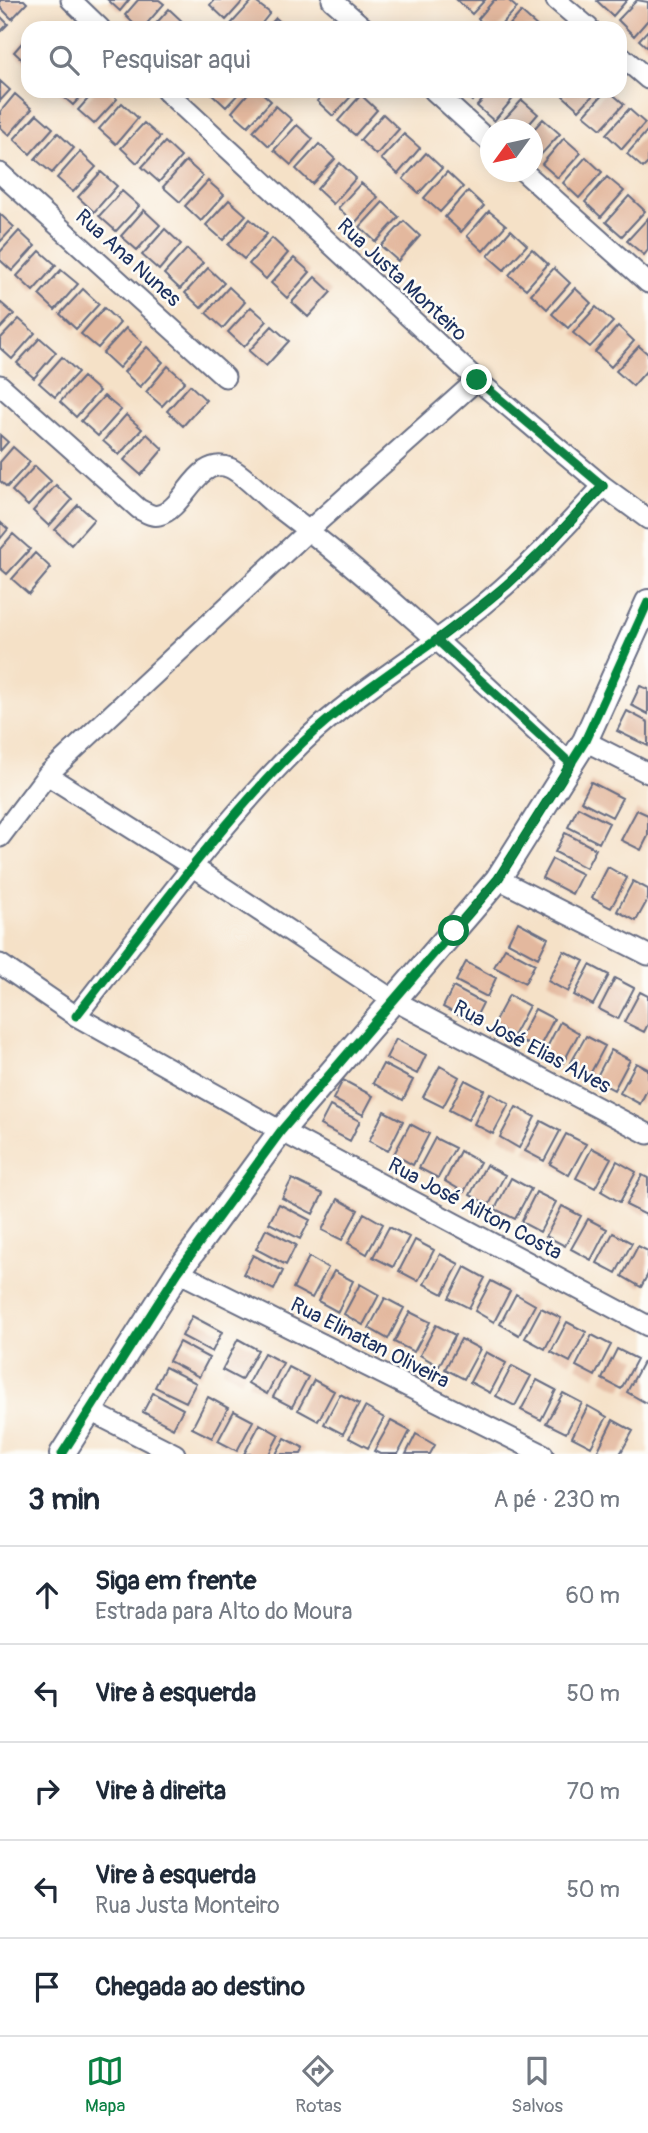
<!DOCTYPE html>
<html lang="pt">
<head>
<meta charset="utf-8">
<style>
	:root { --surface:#fff; --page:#f6f6f7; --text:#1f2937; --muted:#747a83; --line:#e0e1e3; --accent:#0b8043 }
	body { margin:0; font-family:Pangolin,sans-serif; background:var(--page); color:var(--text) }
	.compass { position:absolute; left:480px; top:119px; width:63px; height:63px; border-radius:50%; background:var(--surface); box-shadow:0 4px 18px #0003; rotate:237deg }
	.stop { position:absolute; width:21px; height:21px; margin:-16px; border:5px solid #0b8043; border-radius:50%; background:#fff }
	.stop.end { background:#0b8043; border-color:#fff; box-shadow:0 2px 7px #0008 }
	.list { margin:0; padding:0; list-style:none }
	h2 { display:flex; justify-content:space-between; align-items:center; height:91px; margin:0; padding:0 28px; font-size:30px }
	h2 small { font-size:23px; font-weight:400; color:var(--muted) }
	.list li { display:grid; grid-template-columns:46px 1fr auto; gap:21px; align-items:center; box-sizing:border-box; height:98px; padding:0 28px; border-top:2px solid var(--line) }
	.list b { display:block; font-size:26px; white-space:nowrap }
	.list p { margin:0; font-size:23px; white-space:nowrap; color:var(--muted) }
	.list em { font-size:23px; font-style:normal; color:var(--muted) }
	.icon { flex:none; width:38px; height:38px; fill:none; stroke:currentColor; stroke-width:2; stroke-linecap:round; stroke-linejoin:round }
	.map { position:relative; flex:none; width:648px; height:1454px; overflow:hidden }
	.search { position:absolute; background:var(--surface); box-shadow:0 4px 18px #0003; left:21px; right:21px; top:21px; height:77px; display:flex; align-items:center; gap:18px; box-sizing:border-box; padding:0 24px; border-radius:21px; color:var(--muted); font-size:26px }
	.sheet { height:581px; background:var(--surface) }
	nav { display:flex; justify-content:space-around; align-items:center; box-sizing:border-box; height:98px; border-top:2px solid var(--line); background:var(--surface); font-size:19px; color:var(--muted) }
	nav a { display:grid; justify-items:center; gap:4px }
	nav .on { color:var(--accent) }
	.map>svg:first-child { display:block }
	.building { fill:#e3b89e }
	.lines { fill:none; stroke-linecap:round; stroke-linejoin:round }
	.minor-casing { stroke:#676d83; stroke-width:23 }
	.tertiary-casing { stroke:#676d83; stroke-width:28 }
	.minor { stroke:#fff; stroke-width:19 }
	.tertiary { stroke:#fff; stroke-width:24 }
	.cycleway-casing { stroke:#fdfcf7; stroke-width:13 }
	.cycleway { stroke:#00873e; stroke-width:9 }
	.route { stroke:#0b8043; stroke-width:9 }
	.labels { text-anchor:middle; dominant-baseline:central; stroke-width:5; stroke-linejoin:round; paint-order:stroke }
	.street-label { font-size:21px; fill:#1b2f5e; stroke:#fdfcf7 }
</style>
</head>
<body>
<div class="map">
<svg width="648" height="1454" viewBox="0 0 648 1454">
	<rect width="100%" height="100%" fill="#fdfcf7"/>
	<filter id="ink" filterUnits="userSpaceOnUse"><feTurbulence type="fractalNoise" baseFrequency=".0143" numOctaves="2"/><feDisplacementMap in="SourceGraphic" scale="14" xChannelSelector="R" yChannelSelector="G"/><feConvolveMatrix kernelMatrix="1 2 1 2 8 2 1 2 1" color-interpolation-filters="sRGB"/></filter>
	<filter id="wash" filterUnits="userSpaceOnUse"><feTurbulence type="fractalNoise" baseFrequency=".00686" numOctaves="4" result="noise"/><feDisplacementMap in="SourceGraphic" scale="28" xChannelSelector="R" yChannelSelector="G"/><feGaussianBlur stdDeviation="1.57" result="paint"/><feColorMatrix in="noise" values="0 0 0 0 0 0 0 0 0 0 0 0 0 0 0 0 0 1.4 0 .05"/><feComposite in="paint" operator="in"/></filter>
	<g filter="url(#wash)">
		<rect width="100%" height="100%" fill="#f5e1c7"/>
		<g id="blocks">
			<path class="building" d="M0,0H24L27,3L12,19L0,7Z
				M108,0H129L120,11Z
				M138,0H159L164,4L143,28H138L125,15Z
				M214,0H244L226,20L210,5Z
				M253,0L270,13L258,28H235L231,24Z
				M457,0H485L472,14Z
				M494,0H508L517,8L498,28H488L478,19Z
				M598,0H627L613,16L597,1Z
				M637,0L648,2V20L634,36L618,20Z
				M169,9L185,24L181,28H152Z
				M521,12L539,28H507Z
				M0,16L8,24L0,32Z
				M276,18L287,28H267Z
				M648,30V48L639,40Z
				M28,36V65L14,52Z
				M0,81L10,90L0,101Z
				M57,91H86L73,105Z
				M95,91H108L117,99L94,124L78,110Z
				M209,91H241L226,107Z
				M250,91H260L271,101L248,126L232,112Z
				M326,91H356L333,116L317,101Z
				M461,91H482L472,101Z
				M491,91H512L516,95L494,121L477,106Z
				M567,91H597L579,110L563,96Z
				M606,91H609L624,104L601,129L584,115Z
				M15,94L32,109L9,135L0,127V112Z
				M361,95L377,110L355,135L338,121Z
				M522,100L538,114L524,130H504L499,125Z
				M122,103L138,118L116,144L99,129Z
				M276,106L292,120L269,146L253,131Z
				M629,109L645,123L622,149L606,134Z
				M37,114L53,128L30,154L14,139Z
				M383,114L399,129L376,155L360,140Z
				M543,119L560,134L537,159L532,155V131Z
				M144,123L160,137L137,163L121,148Z
				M297,125L313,139L291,165L274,150Z
				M648,130V163L643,168L627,154Z
				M58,133L74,148L52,173L35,159Z
				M404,134L420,148L398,174L381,159Z
				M564,138L581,153L558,178L542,164Z
				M165,142L181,157L159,182L142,167Z
				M319,144L335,159L312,184L296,169Z
				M80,152L96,167L73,192L57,178Z
				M426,153L442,168L419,193L403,179Z
				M586,157L602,172L579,198L563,183Z
				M186,161L203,176L180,202L163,187Z
				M340,163L356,178L333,204L317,189Z
				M101,172L117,186L94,212L78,197Z
				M447,172L463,187L440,212L424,198Z
				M607,177L624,191L601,217L585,202Z
				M208,181L224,195L201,221L185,206Z
				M361,183L378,197L355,223L338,208Z
				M122,191L139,206L116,231L99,216Z
				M468,191L484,206L461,232L445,217Z
				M629,196L645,211L622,236L606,222Z
				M229,200L246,215L223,240L206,225Z
				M383,202L399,217L376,242L360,227Z
				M144,210L160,225L137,250L121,236Z
				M489,211L506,225L483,251L467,236Z
				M0,214L14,227L0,242Z
				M648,218V250L644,255L627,241Z
				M250,219L267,234L244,259L228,245Z
				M404,221L420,236L398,261L381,246Z
				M165,229L181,244L159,270L142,255Z
				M511,230L527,245L504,270L488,256Z
				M19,231L35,246L12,271L0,260V252Z
				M272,238L288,253L266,279L249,264Z
				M187,249L203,263L180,289L164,274Z
				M532,249L548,264L526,289L509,275Z
				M40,251L56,265L33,291L17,276Z
				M294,258L310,272L287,298L271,283Z
				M208,268L224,283L201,308L185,293Z
				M554,268L570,283L547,309L531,294Z
				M61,270L78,284L55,310L39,295Z
				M315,277L331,292L308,317L292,302Z
				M229,287L245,302L223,328L206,313Z
				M575,288L591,303L568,328L552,314Z
				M83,289L99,304L76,329L60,314Z
				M0,302L14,314L0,329Z
				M251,307L267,321L244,347L228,332Z
				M596,307L613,322L590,347L573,333Z
				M104,308L120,323L98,348L81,334Z
				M19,319L35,333L12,359L0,348V339Z
				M272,326L289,341L266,366L249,351Z
				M618,326L634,341L611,367L595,352Z
				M126,328L142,342L119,368L103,353Z
				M40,338L56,352L34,378L17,363Z
				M639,346L648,354V369L633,386L616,371Z
				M147,347L163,362L140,387L124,372Z
				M62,357L78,372L55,397L39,383Z
				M168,366L185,381L162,406L146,392Z
				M83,377L99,391L76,417L60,402Z
				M190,385L206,400L183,426L167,411Z
				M104,396L121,410L98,436L81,421Z
				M126,415L142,429L119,455L103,441Z
				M147,434L163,449L141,475L124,460Z
				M0,435L8,442L0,451Z
				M13,447L30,462L7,487L0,481V462Z
				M35,466L51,481L28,506L12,491Z
				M56,485L72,500L49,526L33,511Z
				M78,505L94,519L71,545L55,530Z
				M0,522L8,529L0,539Z
				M13,534L30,549L7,574L0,568V549Z
				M35,553L51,568L29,594L12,579Z
				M640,686L648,689V714L631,705Z
				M627,711L648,722V746L617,731Z
				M591,782L622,798L612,817L581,801Z
				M578,807L609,823L599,843L568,827Z
				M637,810L648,815V836L641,850L621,840Z
				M565,833L596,849L586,868L555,852Z
				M552,859L582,874L572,894L542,878Z
				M608,867L627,878L611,908L592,898Z
				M633,881L648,889V899L636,921L617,911Z
				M518,922L548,938L538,958L508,942Z
				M505,948L535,964L525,983L494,967Z
				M564,951L584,961L568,992L548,981Z
				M466,962L496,978L487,997L456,981Z
				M590,965L609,975L593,1005L574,995Z
				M615,978L634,988L618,1019L599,1009Z
				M453,987L483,1003L473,1023L443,1007Z
				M640,992L648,996V1024L644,1032L624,1022Z
				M509,995L529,1006L513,1036L493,1025Z
				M535,1009L554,1019L538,1050L519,1039Z
				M560,1022L579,1033L563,1063L544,1053Z
				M586,1036L605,1046L589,1076L569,1066Z
				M396,1039L426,1055L417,1074L386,1058Z
				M611,1050L630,1060L614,1090L595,1080Z
				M636,1063L648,1069V1088L640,1104L620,1093Z
				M383,1064L413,1080L403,1100L373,1083Z
				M440,1066L459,1077L443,1107L423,1097Z
				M343,1080L373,1096L363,1115L333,1099Z
				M465,1080L484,1090L468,1120L449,1110Z
				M490,1093L509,1104L493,1134L474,1124Z
				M330,1106L360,1121L350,1141L320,1125Z
				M516,1107L535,1117L519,1148L500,1137Z
				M384,1111L403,1121L388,1151L369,1141Z
				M541,1121L560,1131L544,1161L525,1151Z
				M410,1124L429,1134L413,1165L394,1154Z
				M566,1134L586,1144L569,1175L550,1164Z
				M435,1138L455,1148L438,1178L419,1168Z
				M592,1148L611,1158L595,1188L576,1178Z
				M460,1151L480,1162L464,1192L445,1181Z
				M617,1161L636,1172L620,1202L601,1191Z
				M486,1165L505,1175L489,1205L470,1195Z
				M642,1175L648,1178V1211L646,1215L626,1205Z
				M511,1178L531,1189L515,1219L495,1209Z
				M292,1179L323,1194L313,1214L282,1198Z
				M536,1192L556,1202L540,1232L521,1222Z
				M338,1199L358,1210L342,1240L322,1230Z
				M279,1204L310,1220L300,1239L269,1223Z
				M562,1206L581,1216L565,1246L546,1236Z
				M364,1213L383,1224L367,1254L348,1243Z
				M588,1219L607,1229L591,1260L571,1249Z
				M389,1227L409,1237L393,1267L373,1257Z
				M266,1229L296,1245L286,1265L256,1249Z
				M613,1233L632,1243L616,1273L597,1263Z
				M415,1240L434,1250L418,1281L399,1271Z
				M638,1246L648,1251V1274L641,1287L622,1276Z
				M440,1254L459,1264L443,1294L424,1284Z
				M253,1255L283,1271L274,1290L243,1274Z
				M309,1257L328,1268L312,1298L293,1288Z
				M465,1267L485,1278L469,1308L449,1298Z
				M334,1271L353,1281L338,1312L318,1301Z
				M491,1281L510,1291L494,1322L475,1311Z
				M360,1284L379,1295L363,1325L344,1314Z
				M516,1294L535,1305L519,1335L500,1324Z
				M385,1298L404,1308L388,1339L369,1328Z
				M541,1308L561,1318L545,1349L525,1338Z
				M410,1312L430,1322L414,1352L394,1342Z
				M192,1316L222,1332L212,1352L182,1336Z
				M567,1322L586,1332L570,1362L551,1352Z
				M436,1325L455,1335L439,1366L420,1355Z
				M592,1335L611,1345L595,1376L576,1366Z
				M238,1339L258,1350L241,1380L222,1370Z
				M461,1339L480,1349L464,1379L445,1369Z
				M179,1342L209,1358L199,1377L169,1361Z
				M617,1349L637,1359L621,1389L602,1379Z
				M486,1352L506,1363L490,1393L470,1382Z
				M264,1353L283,1363L267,1394L248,1383Z
				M643,1362L648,1365V1400L646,1403L627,1392Z
				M512,1366L531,1376L515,1406L496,1396Z
				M165,1367L196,1383L186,1402L155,1387Z
				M289,1367L308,1377L292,1407L273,1397Z
				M314,1380L334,1391L318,1421L298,1410Z
				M537,1380L556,1390L541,1420L521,1410Z
				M153,1393L183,1409L173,1428L143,1412Z
				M563,1393L582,1403L566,1433L546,1423Z
				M340,1394L359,1404L343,1434L324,1424Z
				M208,1397L228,1408L212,1438L192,1428Z
				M588,1406L607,1417L591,1447L572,1437Z
				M365,1407L384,1418L368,1448L349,1438Z
				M234,1411L253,1421L237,1451L218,1441Z
				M613,1420L633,1431L620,1454H605L598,1450Z
				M391,1421L410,1431L398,1454H380L374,1451Z
				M260,1424L279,1435L269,1454H244Z
				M416,1434L435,1445L430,1454H406Z
				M285,1438L304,1448L301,1454H276Z"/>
		</g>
	</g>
	<g filter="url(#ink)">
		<use href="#blocks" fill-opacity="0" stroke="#676d83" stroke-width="2"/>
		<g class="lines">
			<g class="minor-casing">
				<path id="minor" d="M71,0L100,28
					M332,0L364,28
					M556,0L589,28
					M620,55L648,79
					M166,91L477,380L603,486L648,519
					M434,91L490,142
					M524,172L648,283
					M0,173L225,377
					M0,385L139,509C145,512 152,517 159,515C185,509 197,454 230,468C244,474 265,498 279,508C382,586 476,676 571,764
					M585,741L648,773
					M47,775L193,867L395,1001L648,1134
					M0,837L47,775L309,530L477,380
					M498,879L648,955
					M0,964L76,1016L281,1131L648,1326
					M76,1016C148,925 220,823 302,743C355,692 421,654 479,608C524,572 564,529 603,486
					M178,1272L543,1454
					M90,1411L175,1454"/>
			</g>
			<g class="tertiary-casing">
				<path id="tertiary" d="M62,1454L178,1272L281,1131L498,879L585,741L648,602"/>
			</g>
			<use href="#minor" class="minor"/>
			<use href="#tertiary" class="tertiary"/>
			<g class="cycleway-casing">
				<path id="cycleway" d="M76,1016C148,925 220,823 302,743C355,692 421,654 479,608C524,572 564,529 603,486
					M62,1454L178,1272L281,1131L498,879L585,741L648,602"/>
			</g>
			<use href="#cycleway" class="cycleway"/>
		</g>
	</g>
	<g class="lines" filter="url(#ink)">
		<path class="route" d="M454,931L498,879L571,764L437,640L507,585L541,553L603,486L477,380"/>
	</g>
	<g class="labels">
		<g class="street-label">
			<text transform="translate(128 258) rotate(42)">Rua Ana Nunes</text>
			<text transform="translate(402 280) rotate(43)">Rua Justa Monteiro</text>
			<text transform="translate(532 1047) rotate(28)">Rua José Elias Alves</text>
			<text transform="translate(475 1209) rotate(28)">Rua José Ailton Costa</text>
			<text transform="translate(370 1343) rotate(27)">Rua Elinatan Oliveira</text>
		</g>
	</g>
</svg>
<svg class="compass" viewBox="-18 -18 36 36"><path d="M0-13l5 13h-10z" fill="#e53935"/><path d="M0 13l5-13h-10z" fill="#747a83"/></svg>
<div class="stop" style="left:454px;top:931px"></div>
<div class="stop end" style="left:477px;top:380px"></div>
<div class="search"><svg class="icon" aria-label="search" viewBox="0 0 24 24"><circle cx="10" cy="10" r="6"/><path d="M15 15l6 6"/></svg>Pesquisar aqui</div>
</div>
<section class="sheet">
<h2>3 min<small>A pé · 230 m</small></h2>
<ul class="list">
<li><svg class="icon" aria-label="ahead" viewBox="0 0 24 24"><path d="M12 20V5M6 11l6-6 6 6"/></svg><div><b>Siga em frente</b><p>Estrada para Alto do Moura</p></div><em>60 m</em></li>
<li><svg class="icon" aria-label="left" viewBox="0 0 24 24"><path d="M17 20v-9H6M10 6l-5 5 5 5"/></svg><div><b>Vire à esquerda</b></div><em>50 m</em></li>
<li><svg class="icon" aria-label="right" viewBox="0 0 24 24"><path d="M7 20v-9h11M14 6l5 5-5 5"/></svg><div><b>Vire à direita</b></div><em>70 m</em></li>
<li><svg class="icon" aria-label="left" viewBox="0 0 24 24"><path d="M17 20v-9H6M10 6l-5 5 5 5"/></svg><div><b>Vire à esquerda</b><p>Rua Justa Monteiro</p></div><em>50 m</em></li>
<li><svg class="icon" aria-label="arrive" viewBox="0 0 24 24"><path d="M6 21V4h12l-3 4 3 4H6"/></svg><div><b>Chegada ao destino</b></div></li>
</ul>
</section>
<nav>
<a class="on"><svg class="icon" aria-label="map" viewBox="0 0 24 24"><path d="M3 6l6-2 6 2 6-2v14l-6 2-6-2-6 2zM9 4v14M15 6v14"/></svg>Mapa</a>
<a><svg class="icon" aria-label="directions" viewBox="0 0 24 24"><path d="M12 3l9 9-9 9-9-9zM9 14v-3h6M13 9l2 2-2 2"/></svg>Rotas</a>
<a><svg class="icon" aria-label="saved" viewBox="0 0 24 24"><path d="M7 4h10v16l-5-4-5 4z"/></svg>Salvos</a>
</nav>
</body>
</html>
